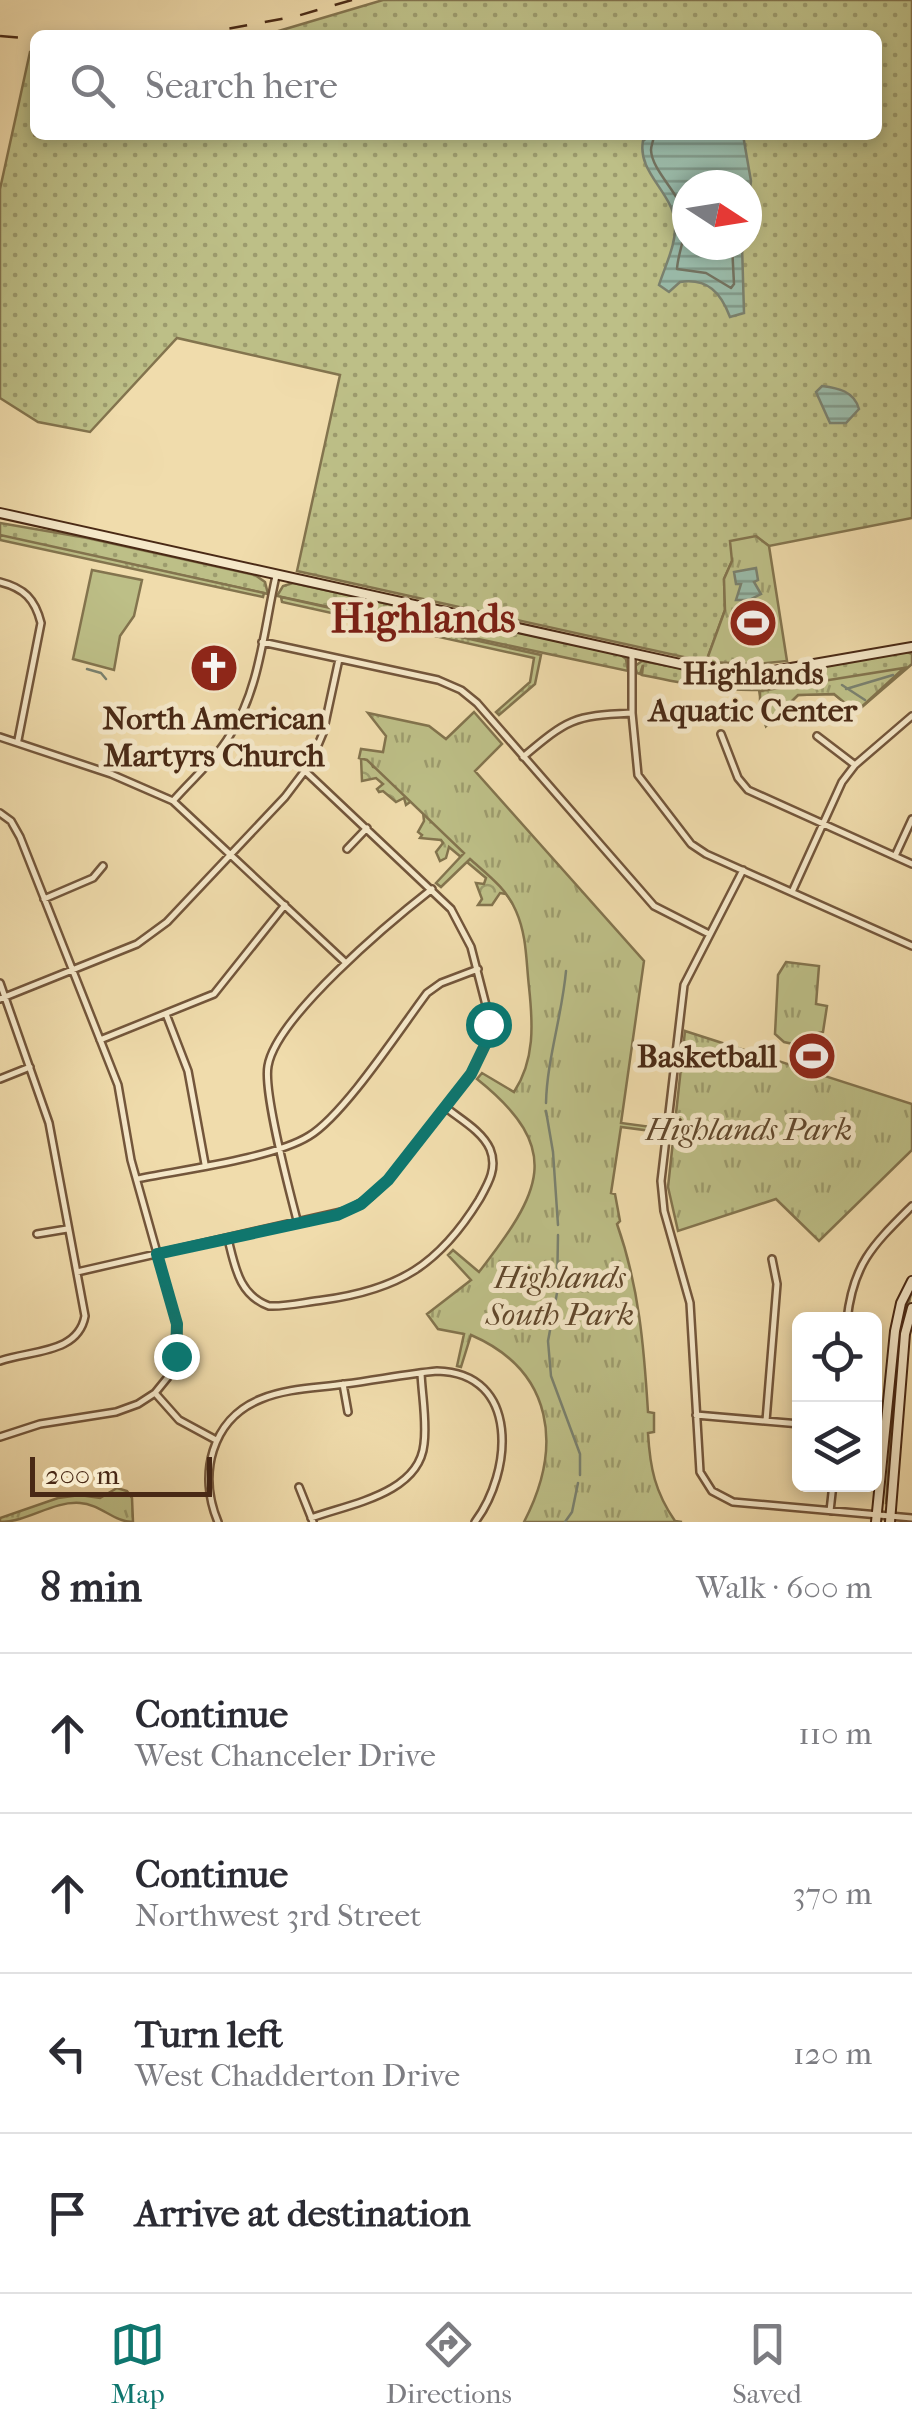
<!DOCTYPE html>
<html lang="en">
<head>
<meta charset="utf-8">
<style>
	:root { --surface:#fff; --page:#f7f7f7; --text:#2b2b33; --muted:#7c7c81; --line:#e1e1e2; --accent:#0f766e }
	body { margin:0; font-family:"IM FELL French Canon",serif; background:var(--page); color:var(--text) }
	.controls { position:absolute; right:30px; bottom:30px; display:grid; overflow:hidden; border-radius:15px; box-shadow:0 5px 15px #0003 }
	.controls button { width:90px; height:90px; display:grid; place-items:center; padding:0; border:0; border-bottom:2px solid var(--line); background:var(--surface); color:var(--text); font:50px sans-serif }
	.compass { position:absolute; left:672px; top:170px; width:90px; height:90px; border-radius:50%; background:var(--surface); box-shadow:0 5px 15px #0003; rotate:102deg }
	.scale { position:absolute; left:30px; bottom:25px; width:182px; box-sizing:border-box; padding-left:10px; border:5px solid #492915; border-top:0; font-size:28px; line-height:35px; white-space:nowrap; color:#492915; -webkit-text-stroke:8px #f5e8c9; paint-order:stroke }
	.stop { position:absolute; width:30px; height:30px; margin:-22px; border:8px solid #0f766e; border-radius:50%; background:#fff }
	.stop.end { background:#0f766e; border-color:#fff; box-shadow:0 2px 10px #0008 }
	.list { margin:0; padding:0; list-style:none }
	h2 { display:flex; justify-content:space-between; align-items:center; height:130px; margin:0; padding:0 40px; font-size:42px }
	h2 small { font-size:32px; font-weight:400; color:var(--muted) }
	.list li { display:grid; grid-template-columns:65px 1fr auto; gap:30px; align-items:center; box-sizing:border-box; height:160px; padding:0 40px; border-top:2px solid var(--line) }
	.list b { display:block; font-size:38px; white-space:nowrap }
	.list p { margin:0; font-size:32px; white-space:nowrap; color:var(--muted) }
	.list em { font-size:32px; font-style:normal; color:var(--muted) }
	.icon { flex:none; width:55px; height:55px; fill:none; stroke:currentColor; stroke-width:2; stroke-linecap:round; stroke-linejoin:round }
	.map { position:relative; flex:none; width:912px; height:1522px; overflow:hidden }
	.search { position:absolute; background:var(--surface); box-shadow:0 5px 15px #0003; left:30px; right:30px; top:30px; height:110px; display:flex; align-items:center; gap:25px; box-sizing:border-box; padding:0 35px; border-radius:15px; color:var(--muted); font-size:38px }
	.sheet { height:770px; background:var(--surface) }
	nav { display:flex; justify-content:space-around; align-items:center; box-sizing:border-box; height:140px; border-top:2px solid var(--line); background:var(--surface); font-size:28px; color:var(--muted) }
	nav a { display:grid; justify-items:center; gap:5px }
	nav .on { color:var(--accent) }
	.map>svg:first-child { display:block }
	.grass { fill:url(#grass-dots); stroke:#83744e; stroke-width:2.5; fill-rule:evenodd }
	.forest { fill:url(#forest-crowns); stroke:#83744e; stroke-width:2.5 }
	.park { fill:url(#park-tufts); stroke:#83744e; stroke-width:2.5 }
	.pitch { fill:#bdbf87; stroke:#83744e; stroke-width:2.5 }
	.water { fill:url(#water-rules); stroke:#7a816f; stroke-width:2.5 }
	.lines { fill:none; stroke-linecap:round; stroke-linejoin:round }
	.shore { stroke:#727260; stroke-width:2.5 }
	.stream { stroke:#7a816f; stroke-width:2.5 }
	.minor-casing { stroke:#73563b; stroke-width:10 }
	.secondary-casing { stroke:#492915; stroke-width:12 }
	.minor { stroke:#f5e8c9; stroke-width:5 }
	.secondary { stroke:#f5e8c9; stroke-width:8 }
	.rail { stroke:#492915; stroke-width:2.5; stroke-dasharray:18 18; stroke-linecap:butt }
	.route { stroke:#0f766e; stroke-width:12 }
	.labels { text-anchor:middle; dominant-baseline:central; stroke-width:10; stroke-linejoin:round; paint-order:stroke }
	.poi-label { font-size:32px; font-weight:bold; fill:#492915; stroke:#f5e8c9 }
	.park-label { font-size:32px; font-style:italic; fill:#60472c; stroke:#f5e8c9 }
	.district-label { font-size:42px; font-weight:bold; fill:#7a1f14; stroke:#f5e8c9 }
</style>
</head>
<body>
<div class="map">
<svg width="912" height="1522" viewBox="0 0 912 1522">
	<defs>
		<pattern id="grass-dots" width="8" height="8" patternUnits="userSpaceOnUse" patternTransform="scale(2.5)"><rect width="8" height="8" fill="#bdbf87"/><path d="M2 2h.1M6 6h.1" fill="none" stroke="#9c9b6d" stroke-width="1.8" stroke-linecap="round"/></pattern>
		<pattern id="forest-crowns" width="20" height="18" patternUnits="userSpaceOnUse" patternTransform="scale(2.5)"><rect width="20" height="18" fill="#bdbf87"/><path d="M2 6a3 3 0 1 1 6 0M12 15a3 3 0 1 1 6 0" fill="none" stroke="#9c9b6d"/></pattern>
		<pattern id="park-tufts" width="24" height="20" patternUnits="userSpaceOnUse" patternTransform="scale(2.5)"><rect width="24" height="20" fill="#bdbf87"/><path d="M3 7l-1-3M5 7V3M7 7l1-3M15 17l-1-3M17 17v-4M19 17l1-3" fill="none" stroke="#9c9b6d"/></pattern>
		<pattern id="water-rules" width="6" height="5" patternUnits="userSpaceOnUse" patternTransform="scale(2.5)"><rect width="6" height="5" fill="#9abcab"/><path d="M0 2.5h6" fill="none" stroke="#80998a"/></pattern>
	</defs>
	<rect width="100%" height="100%" fill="#f0dcac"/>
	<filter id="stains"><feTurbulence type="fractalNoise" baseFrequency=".002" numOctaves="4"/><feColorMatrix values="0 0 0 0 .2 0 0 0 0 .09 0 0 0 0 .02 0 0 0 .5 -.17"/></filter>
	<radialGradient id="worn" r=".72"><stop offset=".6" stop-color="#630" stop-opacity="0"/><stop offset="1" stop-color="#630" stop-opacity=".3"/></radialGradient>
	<path class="grass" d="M383,0H912V518L769,546L756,537L732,561L724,579L725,610L706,662L297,571L340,375L177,338L90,432L38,422L0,398V189L30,52H35V135H877V35H265ZM687,185H747V245H687Z
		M0,523L87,538L255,575L265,582L268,594L0,536Z
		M293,583L621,655L626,659L628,671L277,596L283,586Z
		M905,651L912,654V664L856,712L834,694L798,695L766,726L759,690C719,691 681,683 642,675L643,665L640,674L637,673L635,666L642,661L706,673L765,675Z
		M912,1290L903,1327L889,1503H886L898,1337Z"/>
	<path class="forest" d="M391,751L405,753L414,763L442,780L450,775L458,789L472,794L463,808L464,815L485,810L494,829L510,846L507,855L513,871L528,889L542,894C535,919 550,926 560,944L558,959C534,954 521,912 506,894L500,893L492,905H478L482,899L476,883L484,884L486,878L449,847L446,858L440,861L436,852L443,843L441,840L420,838L422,835L418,832L424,821L423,812L435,811L431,822L450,820L453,816L450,809L447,808L444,813L439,809V799H431L424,785L412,784L416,788L412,793L417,797L406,805L404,798L396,802L383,791L379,792L377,789L383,784L376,778L362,781L361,758L368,756L373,767L378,768Z"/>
	<path class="park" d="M0,535L264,593L263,597L0,540Z
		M756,536L769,546L787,661L757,664L706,662L725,610L724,579L732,561L730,541Z
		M281,597L541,655L535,684L499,715L496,712L530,682L534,658L282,602Z
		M904,668L856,712L834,694L798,695L766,726L760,707V691Z
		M474,712L502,744L475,771L644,961L621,1123L659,1128V1132L621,1127L611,1193L615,1194L620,1221L617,1224C639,1286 644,1347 648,1412L654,1413V1432L648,1433C650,1468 655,1492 675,1521L682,1522H524C563,1447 554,1371 471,1335L461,1367L457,1366L464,1334L438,1329L427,1314L471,1280L448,1255L453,1250L479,1272C540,1193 566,1150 477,1079L482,1073L514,1092C535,1060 533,1024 529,987C526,961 527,936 516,911C507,889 488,875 470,859L441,887L436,883L464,853L367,760L359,758L361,749L383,752L386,736L368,713L429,726L446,739Z
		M786,962L819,966L816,1004L827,1006L823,1032L818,1033L816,1049L784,1042L775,1034L778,975Z
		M685,1031L912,1104V1150L819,1241L776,1199L678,1231L668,1187Z
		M117,1488L127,1491L132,1498L133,1522C114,1522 100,1504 80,1503C52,1501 28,1522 0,1522V1518L58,1498L80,1495L100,1498Z"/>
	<path class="pitch" d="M92,570L142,580L134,616L120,636L114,670L73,659Z"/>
	<path class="water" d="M650,135H743L751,181L747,211V185H687V245H742L744,313L730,317C721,293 708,278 680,282L669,292L659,285C665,266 677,243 675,222C672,192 637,172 643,141Z
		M822,386C838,388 854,391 859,409L846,423H830L816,392Z
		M756,568L758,580L754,582L761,594L749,600H736L741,584H736L734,572Z"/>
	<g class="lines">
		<path class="shore" d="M654,135C654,140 651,145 651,150C652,171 679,192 684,215C688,234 678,251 677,269L706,273L731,288L734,284L732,245"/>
		<path class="stream" d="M87,669L101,673L106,679
			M842,685L865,700
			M846,689L893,675
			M546,1103C547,1059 562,1016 566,971
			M546,1111L553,1152L558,1225
			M558,1235L557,1293L548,1341L551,1376L580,1454V1475
			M565,1522L572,1512L578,1483"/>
		<g class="minor-casing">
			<path id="minor" d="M0,582C24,588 35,599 41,623L18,740
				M262,642L438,680L461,690L477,703L654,906L709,934
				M632,655V713L638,775L691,844L706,854L912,946
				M721,734L738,778L748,790L912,864
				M817,736L855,765
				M0,737L111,774L173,801L346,963
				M523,757C568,719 573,716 631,713
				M173,801C192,779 215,760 230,735C260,689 264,628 276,576
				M0,813L11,821L20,837L118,1085L131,1160L177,1324L178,1346L168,1377L155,1393L138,1404L116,1412L40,1424L0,1437
				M347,849L367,828
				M895,856L912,819
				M743,870L684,985L661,1181L664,1211L690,1303L700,1472L712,1491L733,1502L912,1518
				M792,892L842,782L855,765L912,716
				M44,899L93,878L103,866
				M0,983L49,1123L85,1316C78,1354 31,1350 0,1361
				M0,999L137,944L167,922L285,797L310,764L323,733L339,659
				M166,1014L188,1071L205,1164
				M100,1040L214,994L285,905
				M0,1079L30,1067
				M137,1179C181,1170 274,1158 309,1136C344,1115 400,1029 427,993L441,983L478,969
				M298,1224C290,1193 263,1093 268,1066C276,1017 391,921 432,889
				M37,1234L67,1229
				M228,1239C235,1267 239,1295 269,1306C286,1307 305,1302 323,1300C398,1290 439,1265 479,1200C488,1184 498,1168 490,1149C482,1131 460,1119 445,1107
				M77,1272L349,1210L370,1197L388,1180L471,1074L485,1045L488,1013L471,947L451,909L305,771
				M847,1320C853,1263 874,1244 912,1206
				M343,1384L348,1412
				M155,1393L179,1420L216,1440
				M696,1415L800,1424
				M766,1421L777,1284L772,1259
				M299,1487L313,1522
				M830,1511L833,1484
				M311,1518C349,1504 419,1494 424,1444C427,1421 422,1396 421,1373
				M218,1522C198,1475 211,1419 261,1399C287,1388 318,1388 345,1384C376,1380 407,1374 437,1371C521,1373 512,1473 475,1522"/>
		</g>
		<g class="secondary-casing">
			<path id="secondary" d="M0,513L712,671L768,672L912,647
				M876,1522L895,1331L901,1303L912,1281
				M890,1522L905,1334L912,1308"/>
		</g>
		<use href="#minor" class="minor"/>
		<use href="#secondary" class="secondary"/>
		<path class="rail" d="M194,35L297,16L352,0
			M0,36L35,39"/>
	</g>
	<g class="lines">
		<path class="route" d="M176,1356L177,1324L157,1254L337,1215L361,1204L388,1180L471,1074L485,1045L488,1024"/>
	</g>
	<defs>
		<g id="stadium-disc" transform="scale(2.5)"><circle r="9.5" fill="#8f2418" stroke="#f5e8c9"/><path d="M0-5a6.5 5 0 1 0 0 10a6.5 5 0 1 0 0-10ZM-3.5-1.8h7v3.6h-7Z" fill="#fff"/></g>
		<g id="church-disc" transform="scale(2.5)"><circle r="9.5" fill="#8f2418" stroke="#f5e8c9"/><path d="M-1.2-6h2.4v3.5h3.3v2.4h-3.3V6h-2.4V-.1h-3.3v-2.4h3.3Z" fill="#fff"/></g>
	</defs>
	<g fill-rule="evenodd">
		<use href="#stadium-disc" x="753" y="623"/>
		<use href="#church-disc" x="214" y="668"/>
		<use href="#stadium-disc" x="812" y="1056"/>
	</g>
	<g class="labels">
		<g class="poi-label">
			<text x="753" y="673">Highlands<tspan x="753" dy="37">Aquatic Center</tspan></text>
			<text x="214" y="718">North American<tspan x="214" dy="37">Martyrs Church</tspan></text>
			<text x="777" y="1056" text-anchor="end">Basketball</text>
		</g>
		<g class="park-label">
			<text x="749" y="1129">Highlands Park</text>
			<text x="560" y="1277">Highlands<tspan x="560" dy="37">South Park</tspan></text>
		</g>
		<g class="district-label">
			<text x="423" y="618">Highlands</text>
		</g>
	</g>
	<rect width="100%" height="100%" filter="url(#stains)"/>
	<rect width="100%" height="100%" fill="url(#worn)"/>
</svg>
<div class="controls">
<button><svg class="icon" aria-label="locate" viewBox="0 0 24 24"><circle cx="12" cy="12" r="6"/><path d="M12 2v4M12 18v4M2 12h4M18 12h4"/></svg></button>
<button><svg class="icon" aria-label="layers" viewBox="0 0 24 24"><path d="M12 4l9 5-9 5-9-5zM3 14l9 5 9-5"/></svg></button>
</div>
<svg class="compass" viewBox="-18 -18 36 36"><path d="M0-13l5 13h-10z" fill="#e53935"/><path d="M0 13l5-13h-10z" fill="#7c7c81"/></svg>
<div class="scale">200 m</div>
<div class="stop" style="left:488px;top:1024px"></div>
<div class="stop end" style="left:176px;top:1356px"></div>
<div class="search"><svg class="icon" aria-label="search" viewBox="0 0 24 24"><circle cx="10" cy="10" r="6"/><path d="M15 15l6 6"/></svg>Search here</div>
</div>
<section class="sheet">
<h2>8 min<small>Walk · 600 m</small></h2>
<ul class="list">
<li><svg class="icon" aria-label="ahead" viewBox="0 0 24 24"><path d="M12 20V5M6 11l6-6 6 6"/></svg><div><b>Continue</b><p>West Chanceler Drive</p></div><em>110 m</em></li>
<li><svg class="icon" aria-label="ahead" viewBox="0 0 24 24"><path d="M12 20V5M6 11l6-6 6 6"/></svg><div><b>Continue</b><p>Northwest 3rd Street</p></div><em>370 m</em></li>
<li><svg class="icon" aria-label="left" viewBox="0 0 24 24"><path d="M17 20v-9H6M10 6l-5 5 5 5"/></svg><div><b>Turn left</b><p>West Chadderton Drive</p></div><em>120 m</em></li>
<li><svg class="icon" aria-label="arrive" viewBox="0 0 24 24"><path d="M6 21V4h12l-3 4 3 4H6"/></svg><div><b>Arrive at destination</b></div></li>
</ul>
</section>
<nav>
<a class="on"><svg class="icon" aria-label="map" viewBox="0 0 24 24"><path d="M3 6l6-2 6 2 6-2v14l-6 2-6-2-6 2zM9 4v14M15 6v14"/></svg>Map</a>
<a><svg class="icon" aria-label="directions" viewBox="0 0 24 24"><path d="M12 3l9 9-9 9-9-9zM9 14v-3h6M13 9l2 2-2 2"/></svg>Directions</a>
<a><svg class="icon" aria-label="saved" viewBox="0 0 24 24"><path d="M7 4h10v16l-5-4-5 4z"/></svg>Saved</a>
</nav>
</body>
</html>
